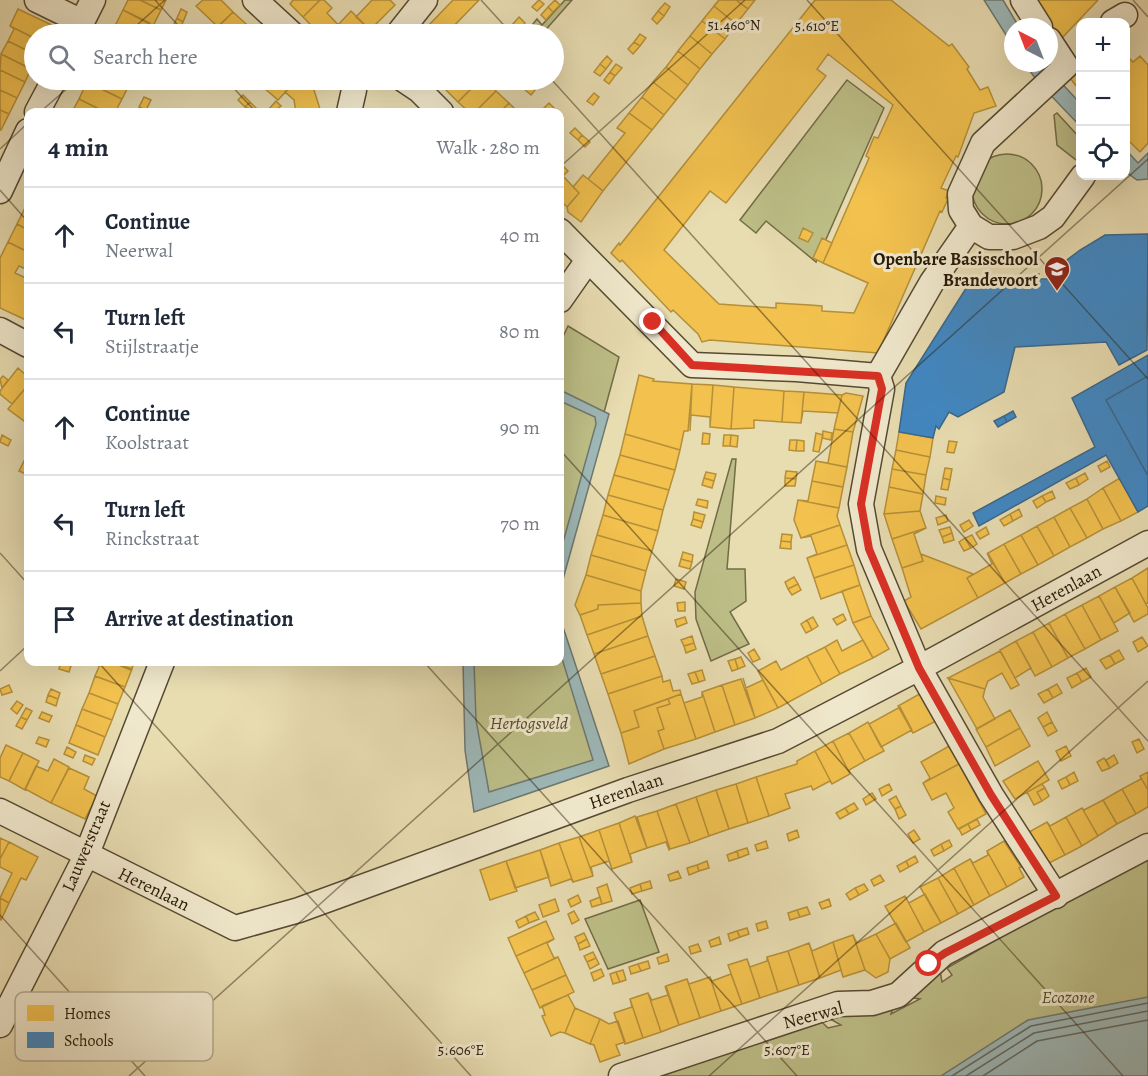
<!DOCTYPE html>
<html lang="en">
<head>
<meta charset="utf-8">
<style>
	:root { --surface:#fff; --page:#f2f2f3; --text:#1f2937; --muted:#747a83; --line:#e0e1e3 }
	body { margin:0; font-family:Alegreya,serif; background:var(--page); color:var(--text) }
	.controls { position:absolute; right:18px; top:18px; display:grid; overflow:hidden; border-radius:12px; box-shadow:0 6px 24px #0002 }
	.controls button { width:54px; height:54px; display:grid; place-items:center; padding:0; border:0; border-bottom:2px solid var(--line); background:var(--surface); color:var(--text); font:30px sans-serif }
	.compass { position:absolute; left:1004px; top:18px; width:54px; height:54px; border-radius:50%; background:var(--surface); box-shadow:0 6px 24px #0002; rotate:318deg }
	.stop { position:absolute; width:18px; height:18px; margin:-14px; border:4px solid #d93025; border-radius:50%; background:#fff }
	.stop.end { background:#d93025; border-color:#fff; box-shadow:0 2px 6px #0008 }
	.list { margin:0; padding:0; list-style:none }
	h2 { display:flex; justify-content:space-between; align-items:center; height:78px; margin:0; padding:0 24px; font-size:26px }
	h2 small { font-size:20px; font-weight:400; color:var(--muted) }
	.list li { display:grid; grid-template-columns:39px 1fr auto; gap:18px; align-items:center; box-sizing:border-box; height:96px; padding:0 24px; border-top:2px solid var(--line) }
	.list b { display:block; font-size:22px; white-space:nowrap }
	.list p { margin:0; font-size:20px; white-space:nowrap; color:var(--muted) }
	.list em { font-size:20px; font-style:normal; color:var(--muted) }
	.icon { flex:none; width:33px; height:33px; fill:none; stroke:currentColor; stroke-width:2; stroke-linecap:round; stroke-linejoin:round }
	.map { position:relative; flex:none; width:1148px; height:1076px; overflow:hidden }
	.search { position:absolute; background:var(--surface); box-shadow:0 6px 24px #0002; left:24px; top:24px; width:540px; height:66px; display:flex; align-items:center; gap:15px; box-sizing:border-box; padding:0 21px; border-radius:33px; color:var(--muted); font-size:22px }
	.panel { position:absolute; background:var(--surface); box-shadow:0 6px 24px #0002; left:24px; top:108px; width:540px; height:558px; border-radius:12px }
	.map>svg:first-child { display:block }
	.green { fill:#bdbe87; stroke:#726c47; stroke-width:1.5 }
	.water { fill:#9db8b8; stroke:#6d7871; stroke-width:1.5 }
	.homes { fill:#f2c14e; stroke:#b58f39; stroke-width:1.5; fill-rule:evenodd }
	.schools { fill:#3f88c5; stroke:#38678c; stroke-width:1.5 }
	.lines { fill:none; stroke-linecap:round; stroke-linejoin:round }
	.shore { stroke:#626860; stroke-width:1.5 }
	.minor-casing { stroke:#564a32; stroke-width:27 }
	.minor { stroke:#f0e8cc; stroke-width:24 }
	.route { stroke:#d93025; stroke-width:8 }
	.ticks { fill:none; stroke:#261907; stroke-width:1.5; stroke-opacity:0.45 }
	.labels { text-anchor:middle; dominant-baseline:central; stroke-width:6; stroke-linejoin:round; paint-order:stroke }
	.poi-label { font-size:18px; font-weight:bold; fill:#261907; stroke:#f0e8cc; text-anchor:end }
	.street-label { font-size:18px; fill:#261907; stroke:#f0e8cc }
	.park-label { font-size:18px; font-style:italic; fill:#534b2d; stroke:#f0e8cc }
	.key { fill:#f0e8cc; stroke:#b3aa91; stroke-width:1.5 }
	.key-label { font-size:16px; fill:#261907 }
	.ticks-label { font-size:15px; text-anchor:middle; fill:#261907; stroke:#f0e8cc; stroke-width:6; stroke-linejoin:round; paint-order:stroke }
</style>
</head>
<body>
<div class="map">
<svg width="1148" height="1076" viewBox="0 0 1148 1076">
	<rect width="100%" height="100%" fill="#e8dcb1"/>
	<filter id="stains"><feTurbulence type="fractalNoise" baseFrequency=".00333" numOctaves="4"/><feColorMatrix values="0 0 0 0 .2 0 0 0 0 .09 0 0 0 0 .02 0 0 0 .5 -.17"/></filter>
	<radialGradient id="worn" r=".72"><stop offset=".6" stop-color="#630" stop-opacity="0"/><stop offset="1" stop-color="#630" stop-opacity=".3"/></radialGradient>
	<path class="green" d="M565,0H572L542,34H534L529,29L537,19L542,25Z
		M847,80L884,108L816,262L766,221L756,233L740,220Z
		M1057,113L1080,138V163L1057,145L1054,115Z
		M972 189a35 35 0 1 1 70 0a35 35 0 1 1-70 0Z
		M568,326L619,357L560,575V343Z
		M732,459H736L727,569H745L746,601L730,612L749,644L711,661L696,619L695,592Z
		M560,631L601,762L481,802L469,662H560Z
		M1148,853V1076H661L821,1021L828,1028L841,1025L823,1015L893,1008L891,1014L920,999L907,997L939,965L942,982L952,975L947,968Z
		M640,900L659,952L608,969L585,919Z"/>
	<path class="water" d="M984,0H1003L1019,27H1013V46Z
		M1024,63H1043L1080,103V126L1038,82Z
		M1126,150L1138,163L1148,153V179L1137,180L1126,172Z
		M560,390L609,414L560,590V553L596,424L595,417L562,402Z
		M560,618L609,766L474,812L465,750L463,662H474L476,720L489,792L593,760L560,652Z
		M1148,997V1076H941L1028,1020Z"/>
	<path class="homes" d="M128,0H140L161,10L153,26L123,10Z
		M140,0H166L161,10Z
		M203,0H221L233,12L218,27L196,6Z
		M293,0H320L303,17L290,4Z
		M320,0H324L332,8L327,13L344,31L340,34H320L303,17Z
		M372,0H390L395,5L370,30L356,17Z
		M453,0H479L446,34H439L429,25Z
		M539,0L544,4L537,11L532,7Z
		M555,0L560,5L553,12L548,7Z
		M719,0H736L748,9L736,24L714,6Z
		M736,0H755L748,9Z
		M815,0H891L949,46L952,44L969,67L967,69L980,90L988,87L996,106L974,113L958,157L956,156L941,188L949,191L946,198L948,199L942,212L940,211L878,353L710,340L702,342L698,334L673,310L671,312L622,260L620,262L611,253L619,243L620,245ZM828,54L893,105L878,138L874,137L866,156L869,158L823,263L868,283L854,313L822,311V306L810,305L776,303V308L719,304L664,250L710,191L726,203L826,76L817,69Z
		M1036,0H1098L1061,39L1045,17L1047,15Z
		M665,3L670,7L664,16L658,11Z
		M714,6L736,24L725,39L702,21Z
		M548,7L553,12L546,20L541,15Z
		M18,9L54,26L49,34H34V38L10,26Z
		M181,9L187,12L183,22L177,18Z
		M123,10L150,23L144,34H127L114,28Z
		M351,11L370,30L366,34H340L344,31L338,25Z
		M658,11L664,16L657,24L652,19Z
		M233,12L246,24L236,34H210Z
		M519,17L525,23L518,31L512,25Z
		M177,18L183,22L178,31L172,28Z
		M702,21L725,39L712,54L690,36Z
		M246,24L252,30L257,34H236Z
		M429,25L439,34H419Z
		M10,26L34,38V54L8,41L14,29Z
		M640,34L646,38L640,46L634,42Z
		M690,36L712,54L700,69L678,51Z
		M8,41L34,54L31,69L1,54Z
		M634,42L640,46L633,54L628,49Z
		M678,51L700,69L688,85L666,67Z
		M1,54L31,69L25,82L0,70Z
		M1126,55L1133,62L1140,56L1148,65V143L1140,152L1126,138Z
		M607,56L612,61L606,69L600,64Z
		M1080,61V91L1070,78Z
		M600,64L606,69L600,76L594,72Z
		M616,64L622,68L615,76L610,72Z
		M666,67L688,85L676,100L653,82Z
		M0,70L25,82L17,98L0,90Z
		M610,72L615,76L609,84L604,80Z
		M88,80H128L131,81L122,99L87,82Z
		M256,80H272L264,88Z
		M272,80H297L278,100L264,88Z
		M297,80H303L314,90L320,109L296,112L294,100L285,92Z
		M435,80H453L444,88Z
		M453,80H480L458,102L444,88Z
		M480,80H484L496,91L475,112H469L458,102Z
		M517,80H525L528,83L523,88Z
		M87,82L122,99L115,112H105L79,99Z
		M653,82L676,100L664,115L642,97Z
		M528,83L535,90L531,95L523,88Z
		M0,90L17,98L9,114L0,110Z
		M496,91L509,103L500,112H475Z
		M594,93L599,97L593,105L587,101Z
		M243,95L250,102L245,107L238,100Z
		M144,97L151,100L146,110L139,107Z
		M642,97L664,115L652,130L629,113Z
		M79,99L105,112H72Z
		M276,101L281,106L273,112L269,109Z
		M250,102L258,110L255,112L245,107Z
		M509,103L518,112H500Z
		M549,103L556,110L554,112H549L544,108Z
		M0,110L9,114L1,130H0Z
		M629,113L652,130L603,191L588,179L625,133L617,128Z
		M575,128L582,135L578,140L570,133Z
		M582,135L590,142L585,147L578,140Z
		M560,163L568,171L563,176L579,193L567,207L560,200Z
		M583,175L603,191L581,222L568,212L567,207L579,193L573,187Z
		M26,206L28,208V230L17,224Z
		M17,224L28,230V252L8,242Z
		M803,228L813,233L808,242L799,238Z
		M822,238L832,243L823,263L813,258Z
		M8,242L28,252V270L19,266L15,273L28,279V321L0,308V258Z
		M18,368L28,377V385L12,404L0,394V391Z
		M639,375L654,379L653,381L692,384L688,431H684L680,450L625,434Z
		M3,376L8,380L2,388L0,379Z
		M692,384L713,385L710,427V417L691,415L690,431Z
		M28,385V417L24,421L8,409Z
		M713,385L734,387L731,429L710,427Z
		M734,387L784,391L782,422L754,420V428L731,429Z
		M784,391L804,392L801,423L782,422Z
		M804,392L842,395L838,413L803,411L801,423Z
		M846,393L863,396L853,432L834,429L842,395Z
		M834,429L853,432L847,467L816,461L828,463Z
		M823,431L832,433L831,440L822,438Z
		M899,432L933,438L930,457L896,450Z
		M703,433L710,434L709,444H702Z
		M816,433L823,435L819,452L813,451Z
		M625,434L680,450L675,470L620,455Z
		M2,435L11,440L8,446L0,442Z
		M724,435H731L730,446H723Z
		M731,435L738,436L737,447L730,446Z
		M790,440H797L796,451L789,450Z
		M797,440L804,441V451H796Z
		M949,441L957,442L954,453L947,452Z
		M896,450L930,457L926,475L892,469Z
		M620,455L675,470L669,490L614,475Z
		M24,461L28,464L26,474L19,471Z
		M816,461L847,467L843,487L812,481Z
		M1107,461L1110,467L1101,472L1098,466Z
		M945,468L952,469L950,480L943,478Z
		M892,469L926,475L923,494L889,487Z
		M786,471L797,472L796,479L785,478Z
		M706,472L716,474L714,481L704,478Z
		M1085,473L1088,479L1079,485L1076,478Z
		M614,475L669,490L663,510L608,495Z
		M704,478L714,481L712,488L702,485Z
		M785,478L796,479L795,486H785Z
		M943,478L950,480L948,490L941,489Z
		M1076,478L1079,485L1070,489L1066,483Z
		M1120,478L1138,512L1121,521L1103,488Z
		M812,481L843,487L839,508L798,500L808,501Z
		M889,487L923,494L920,511L884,514Z
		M1103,488L1121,521L1103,529L1087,499Z
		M1052,491L1055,498L1046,502L1042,496Z
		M608,495L663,510L658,531L603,515Z
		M936,496L946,498L945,505L935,503Z
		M1042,496L1046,502L1037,508L1033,501Z
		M698,499L708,501L707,508L696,505Z
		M1087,499L1103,529L1087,538L1070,508Z
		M798,500L839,508L837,516L840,525L801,538L794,520Z
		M1070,508L1087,538L1070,547L1054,517Z
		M1019,509L1022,516L1013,521L1010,514Z
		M920,511L926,528L892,539L884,514Z
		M694,512L705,515L703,522L693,519Z
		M1010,514L1013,521L1004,526L1000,520Z
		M603,515L658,531L652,551L597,535Z
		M946,515L948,521L938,525L936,518Z
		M1054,517L1070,547L1054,556L1037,526Z
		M693,519L703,522L701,528L691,525Z
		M969,520L973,526L964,532L960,525Z
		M840,525L847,545L807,558L817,554L811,536L801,538Z
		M1037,526L1054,556L1038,565L1021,535Z
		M950,527L952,533L942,537L939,530Z
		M986,527L989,534L980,539L976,533Z
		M926,528L914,534L923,561L902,568L892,539Z
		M952,533L954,540L944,543L942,537Z
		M782,534L792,535L791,542L781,541Z
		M597,535L652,551L646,571L591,555Z
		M972,535L977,544L971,548L965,538Z
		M1021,535L1038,565L1021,574L1004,544Z
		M965,538L971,548L964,551L959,542Z
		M781,541L791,542V549L780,548Z
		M1004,544L1021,574L1005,583L988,553Z
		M847,545L854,565L814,578L807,558Z
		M683,552L693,555L692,562L681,559Z
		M987,553L1005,583L978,598L967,578L992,564Z
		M921,554L973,574L967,578L978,598L921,629L904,601L911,597L902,568L923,561Z
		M591,555L646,571L641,591L586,575Z
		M681,559L692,562L690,569L679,566Z
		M854,565L860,585L821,599L814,578Z
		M1148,568V603L1146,604L1132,578Z
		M586,575L641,591V603L598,605V609L580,615L575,605Z
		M794,577L798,584L788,589L785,582Z
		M1132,578L1148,608V614L1134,622L1115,587Z
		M676,579L686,582L684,589L674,586Z
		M798,584L801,590L792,595L788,589Z
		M860,585L871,616L853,623L842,591Z
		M1115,587L1130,613L1114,623L1099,596Z
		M1099,596L1118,631L1101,640L1082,605Z
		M685,602V611H678L677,603Z
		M641,603L642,616L587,635L580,615L598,609V605Z
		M1082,605L1101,640L1085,649L1065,614Z
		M843,614L846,620L837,625L833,619Z
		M1065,614L1085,649L1068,658L1049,623Z
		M642,616L648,636L594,654L587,635Z
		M871,616L889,649L873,658L853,623Z
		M685,617L687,623L677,627L675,620Z
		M813,617L818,626L812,630L807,620Z
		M807,620L812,630L806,633L801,624Z
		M1049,623L1068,658L1052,667L1033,632Z
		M1033,632L1052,667L1035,676L1016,641Z
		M648,636L655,656L601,674L594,654Z
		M692,636L694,643L684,646L681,640Z
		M1142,637L1148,646L1138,652L1133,642Z
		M837,640L842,651L863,640L873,658L840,674L825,647Z
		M1016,641L1031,668L1015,678L1000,650Z
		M694,643L696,649L686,653L684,646Z
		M825,647L840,674L822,684L807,656Z
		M754,649L760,659L753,662L748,653Z
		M1119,650L1124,659L1115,664L1110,655Z
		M1000,651L1019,685L1011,689L1002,673L988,681L985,689L948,678Z
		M1110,655L1115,664L1106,669L1100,660Z
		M655,656L662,676L608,694L601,674Z
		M807,656L822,684L778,708L758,671L776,661L781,670Z
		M741,657L745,666L738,669L735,659Z
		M735,659L738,669L732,671L728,661Z
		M61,662L71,666L69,672L59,669Z
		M101,662H111L132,669L125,687L95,676Z
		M111,662H135L131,670Z
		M1086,668L1091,677L1082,682L1077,673Z
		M702,670L705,680L699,682L695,672Z
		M695,672L699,682L692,684L688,674Z
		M1077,673L1082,682L1072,688L1067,678Z
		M95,676L125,687L118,704L89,693Z
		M662,676L663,682L670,680L673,691L680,690L681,694L634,711L639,727L621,733L608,694Z
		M743,678L746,688L763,680L778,708L755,718Z
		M948,678L985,689L983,697L995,719L977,729Z
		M741,679L755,718L735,725L722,685Z
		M1057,684L1062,693L1053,698L1048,689Z
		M9,685L12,692L2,695L0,689Z
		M722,685L735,725L715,732L702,692Z
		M51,689L60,693L58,699L48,695Z
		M1048,689L1053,698L1044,703L1038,694Z
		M702,692L715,732L696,739L684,703L702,697Z
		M923,692L938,720L913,733L898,706Z
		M89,693L118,704L112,720L82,709Z
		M681,694L696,739L664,749L658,731L664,729L657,708L670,704L668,699Z
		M48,695L58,699L56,706L46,702Z
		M668,699L670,704L657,708L664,729L658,731L664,749L629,764L621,733L639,727L634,711Z
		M17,701L23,705L17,714L11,709Z
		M900,707L912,730L881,747L869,724Z
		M26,708L32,711L27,720L21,717Z
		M82,709L112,720L105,737L76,725Z
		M1010,710L1020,728L986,747L976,729Z
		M42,712L52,716L49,722L39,718Z
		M1047,712L1052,722L1043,727L1038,718Z
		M21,717L27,720L22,729L16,726Z
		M868,722L884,751L865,761L849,733Z
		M1052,722L1057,731L1048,736L1043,727Z
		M76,725L105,737L98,755L69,743Z
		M1020,728L1030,746L995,766L986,747Z
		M849,733L865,761L849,770L850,774L833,741Z
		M39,737L49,740L46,747L36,743Z
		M1139,739L1144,749L1137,753L1132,742Z
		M833,741L850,774L832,784L815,751Z
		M6,745L23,753L9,781L0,777V758Z
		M949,746L959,764L923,783L930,778L921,762Z
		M1066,746L1071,756L1061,761L1056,751Z
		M67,747L76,752L73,758L64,754Z
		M815,751L832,784L830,781L813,790L811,786L785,794L790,808L769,816L756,777L797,764V761Z
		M23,753L39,761L25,790L9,781Z
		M85,755L95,759L92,765L83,761Z
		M1114,755L1118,763L1110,768L1106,760Z
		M1104,758L1110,768L1102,771L1097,762Z
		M54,759L69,767L51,803L25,789L36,766L48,771Z
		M1038,761L1049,780L1015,799L1003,781Z
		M959,764L986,814L958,829L948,812L954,808L946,793L932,800L923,783Z
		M69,768L89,777L84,789L97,796L85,819L51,803Z
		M1074,772L1078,781L1070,785L1066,777Z
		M1148,772V790L1140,776Z
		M1140,776L1148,790V807L1136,814L1122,789L1141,779Z
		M756,777L769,816L748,823L736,784Z
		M1066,777L1070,785L1062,789L1058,781Z
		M736,784L748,823L729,829L716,790Z
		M889,784L892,790L882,796L879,789Z
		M1042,784L1045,788L1037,792L1042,801L1034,805L1027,792Z
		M1045,788L1049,796L1042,801L1037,792Z
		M1122,789L1136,814L1117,824L1103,800Z
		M716,790L729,829L709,836L696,797Z
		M872,793L876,799L866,805L863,799Z
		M896,796L901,806L895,809L889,800Z
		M696,797L709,836L690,843L676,804Z
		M1103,800L1117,824L1098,836L1082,808L1084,810Z
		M854,803L858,809L849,814L845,808Z
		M676,804L690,843L670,849L657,811Z
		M901,806L906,815L899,819L895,809Z
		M845,808L849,814L840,819L836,813Z
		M1082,808L1098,836L1082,846L1066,817Z
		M657,811L670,849L669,850L666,842L647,848L637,817Z
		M635,816L647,848L630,854L632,862L619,823Z
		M1066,817L1082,846L1065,855L1047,822L1050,826Z
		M977,819L980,825L971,830L968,824Z
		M1047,822L1065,855L1047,864L1029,832Z
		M619,823L632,862L612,869L599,830Z
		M968,824L971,830L962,835L959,829Z
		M599,830L612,869L609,861L591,867L593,876L579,837Z
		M797,830L799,837L789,841L787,834Z
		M914,830L920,839L913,843L908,834Z
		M579,837L593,876L573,882L559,843Z
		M0,838L9,842L0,859Z
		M949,840L952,846L944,851L941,844Z
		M766,841L768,848L757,851L755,845Z
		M1004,841L1021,867L1019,868L1024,877L1007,887L987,851Z
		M9,842L38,857L26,880L21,878L9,903L0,898L12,873L0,867V859Z
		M559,843L573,882L571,879L551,886L540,850Z
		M941,844L944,851L934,856L931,850Z
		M747,848L749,854L739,858L737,851Z
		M540,850L549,877L515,888L506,861Z
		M737,851L739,858L729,861L727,855Z
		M987,851L1007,887L990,896L970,859L973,863L988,855Z
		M915,856L918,862L909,867L906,861Z
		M970,859L990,896L974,905L954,868Z
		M506,861L517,891L490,900L480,870Z
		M707,861L709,868L699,871L697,865Z
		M906,861L909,867L900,872L897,866Z
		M697,865L699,871L689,875L687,868Z
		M954,868L974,905L958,914L938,878Z
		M678,871L681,878L670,881L668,875Z
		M880,875L884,881L874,886L871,880Z
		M938,878L958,914L941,923L920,887Z
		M650,881L652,888L642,891L640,884Z
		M607,884L612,901L602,904L597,888Z
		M640,884L642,891L632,894L630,888Z
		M864,884L868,890L859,895L855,888Z
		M855,888L859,895L850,900L846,894Z
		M925,894L941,923L924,932L905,896L909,903Z
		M578,895L581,902L571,907L568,900Z
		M905,896L924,932L906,942L885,906Z
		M600,897L602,904L592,907L590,901Z
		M0,898L9,903L1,920L0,919Z
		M555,899L559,911L543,917L539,905Z
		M829,899L831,906L822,909L819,903Z
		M807,907L810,914L800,917L797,910Z
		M797,910L800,917L790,920L788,913Z
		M574,911L579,920L572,924L568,914Z
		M535,912L539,919L529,923L526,916Z
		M526,916L529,923L519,928L516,921Z
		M546,921L554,939L516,956L508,938Z
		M766,921L768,928L758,931L756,924Z
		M896,923L910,948L890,959L876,934Z
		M747,928L749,934L740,937L737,931Z
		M737,931L740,937L730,941L728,934Z
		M584,933L587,939L578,944L575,937Z
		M876,934L890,959L888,972L876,978L865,970L853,935L857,943Z
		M853,935L865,970L843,977L833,942Z
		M719,937L721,944L711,947L709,941Z
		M554,939L547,943L554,958L558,957L524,973L516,956Z
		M587,939L590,946L580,950L578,944Z
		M833,942L841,970L820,978L809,943L812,951Z
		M809,943L820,978L799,985L788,951Z
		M698,944L701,951L691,954L689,947Z
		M788,951L799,985L778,992L767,957Z
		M593,952L596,958L587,962L584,956Z
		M667,954L669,961L659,964L657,958Z
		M558,957L566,975L532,990L524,973Z
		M767,957L778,992L760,998L747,959L750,967L767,961Z
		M596,958L599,964L590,969L587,962Z
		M747,959L760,998L742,1004L728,965Z
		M648,961L650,968L641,971L638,964Z
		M638,964L641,971L631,974L629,967Z
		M601,969L604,976L594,981L591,973Z
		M623,970L626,980L620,982L616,972Z
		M616,972L620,982L613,984L610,974Z
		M731,974L742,1004L721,1011L710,977L712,981Z
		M566,975L574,992L540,1008L532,990Z
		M710,977L721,1011L700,1018L687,979L689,984Z
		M687,979L700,1018L679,1025L666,986Z
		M665,986L679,1025L661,1032L648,993L652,1000L668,995Z
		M648,993L661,1032L643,1038L630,999Z
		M568,995L575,1008L565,1033L560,1032L551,1036L542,1016L545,1015L542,1006Z
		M630,999L643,1038L625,1044L614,1013L632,1007Z
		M575,1008L600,1019L590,1044L565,1033Z
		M600,1019L609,1024L618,1021L625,1042L616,1045L620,1055L600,1062L594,1045L590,1044Z"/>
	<path class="schools" d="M1148,234L1147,350L1119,365L1106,342L1015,347L1004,392L958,417L949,412L939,429L936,426L933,438L899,432L906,383L970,282L1039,274V279H1047L1051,275L1056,276L1062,270L1059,266L1080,250L1105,235Z
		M1148,355V376L1106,400L1148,476V506L1138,512L1106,455L979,526L973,513L1095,447L1072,398Z
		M1148,376V476L1106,400Z
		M1013,411L1016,417L1007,422L1004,416Z
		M1004,416L1007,422L998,427L994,421Z"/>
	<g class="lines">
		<path class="shore" d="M952,1076L1031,1026L1148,1003
			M966,1076L1034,1033L1148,1011
			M983,1076L1037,1041L1148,1020"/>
		<g class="minor-casing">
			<path id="minor" d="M37,0L82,22
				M255,0L292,34
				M1023,0L1040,27
				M1113,22L1125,15
				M76,34L93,0
				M398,34L425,0
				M1049,40L1066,66L983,143L960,194L961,210L971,226L989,237H1013L1039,227L1053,217L1083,176
				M404,80L419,90L441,112
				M37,112L54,80
				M349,112L354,90L351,80
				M0,191L28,131
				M560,231L692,365L797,369L878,376
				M560,300L588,260
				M0,330L28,345
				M878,376L882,389L861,504L869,549L919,668L991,795L1056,896
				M878,376L932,282L971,226
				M0,811L235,928L299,910L628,790L778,741L919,668L1148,543
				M0,1025L86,856L162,662
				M621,1076L838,1004L872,1003L898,995L944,953L1148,846"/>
		</g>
		<use href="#minor" class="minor"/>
	</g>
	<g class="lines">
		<path class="route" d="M653,322L692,365L878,376L882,389L861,504L869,549L919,668L991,795L1056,896L945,953L929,964"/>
	</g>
	<path class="ticks" d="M155,0L186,34M481,0L512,34M807,0L1148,379M1133,0L1148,17M127,34L165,0M226,80L256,112M552,80L1148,741M40,112L77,80M0,149L28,123M560,167L745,0M0,190L28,222M560,450L1123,1076M0,553L28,584M98,662L471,1076M424,662L797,1076M0,671L28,645M0,915L145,1076M129,1076L1148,159M709,1076L1148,681"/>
	<defs>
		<g id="school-pin" transform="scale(1.35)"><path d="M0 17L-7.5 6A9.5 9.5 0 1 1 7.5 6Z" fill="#8f2418" stroke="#f0e8cc"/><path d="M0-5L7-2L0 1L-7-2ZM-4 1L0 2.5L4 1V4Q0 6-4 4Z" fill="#fff"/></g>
	</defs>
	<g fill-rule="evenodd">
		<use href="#school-pin" x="1057" y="269"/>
	</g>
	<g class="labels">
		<g class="poi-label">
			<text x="1038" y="259">Openbare Basisschool<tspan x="1038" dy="21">Brandevoort</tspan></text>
		</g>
		<g class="street-label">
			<text transform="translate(1066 588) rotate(-29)">Herenlaan</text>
			<text transform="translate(626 791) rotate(-19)">Herenlaan</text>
			<text transform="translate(86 846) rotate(-67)">Lauwerstraat</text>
			<text transform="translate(154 889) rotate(26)">Herenlaan</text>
			<text transform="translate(813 1015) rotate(-15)">Neerwal</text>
		</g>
		<g class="park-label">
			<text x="529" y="723">Hertogsveld</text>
			<text x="1068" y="997">Ecozone</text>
		</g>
	</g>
	<rect x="15" y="992" width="198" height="69" rx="9" class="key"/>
	<rect x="27" y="1005" width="27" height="16" fill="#f2c14e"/>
	<rect x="27" y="1032" width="27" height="16" fill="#3f88c5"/>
	<g class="key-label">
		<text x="64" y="1019">Homes</text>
		<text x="64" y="1046">Schools</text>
	</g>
	<g class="ticks-label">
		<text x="734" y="30">51.460°N</text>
		<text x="817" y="31">5.610°E</text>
		<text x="461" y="1055">5.606°E</text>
		<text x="787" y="1055">5.607°E</text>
	</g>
	<rect width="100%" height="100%" filter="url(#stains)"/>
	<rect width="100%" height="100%" fill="url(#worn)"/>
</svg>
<div class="controls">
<button>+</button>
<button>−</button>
<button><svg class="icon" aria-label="locate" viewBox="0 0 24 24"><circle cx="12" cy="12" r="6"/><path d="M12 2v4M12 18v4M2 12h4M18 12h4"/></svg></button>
</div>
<svg class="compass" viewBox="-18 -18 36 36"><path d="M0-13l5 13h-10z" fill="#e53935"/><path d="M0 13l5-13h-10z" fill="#747a83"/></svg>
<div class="stop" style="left:929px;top:964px"></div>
<div class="stop end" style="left:653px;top:322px"></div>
<div class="search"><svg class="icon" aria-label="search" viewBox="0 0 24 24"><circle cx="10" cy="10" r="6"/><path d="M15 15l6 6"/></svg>Search here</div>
<section class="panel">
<h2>4 min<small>Walk · 280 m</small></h2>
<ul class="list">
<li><svg class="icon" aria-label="ahead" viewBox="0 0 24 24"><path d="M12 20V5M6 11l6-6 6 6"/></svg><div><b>Continue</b><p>Neerwal</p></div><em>40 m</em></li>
<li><svg class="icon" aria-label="left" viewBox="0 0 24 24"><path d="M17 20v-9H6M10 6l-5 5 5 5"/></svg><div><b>Turn left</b><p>Stijlstraatje</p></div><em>80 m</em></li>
<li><svg class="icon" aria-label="ahead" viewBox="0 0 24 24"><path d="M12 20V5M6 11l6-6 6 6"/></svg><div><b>Continue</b><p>Koolstraat</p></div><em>90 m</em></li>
<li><svg class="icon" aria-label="left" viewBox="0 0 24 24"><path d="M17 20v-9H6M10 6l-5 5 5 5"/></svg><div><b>Turn left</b><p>Rinckstraat</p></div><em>70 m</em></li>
<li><svg class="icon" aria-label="arrive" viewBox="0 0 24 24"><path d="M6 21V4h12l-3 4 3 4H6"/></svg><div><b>Arrive at destination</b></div></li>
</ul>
</section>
</div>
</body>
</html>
